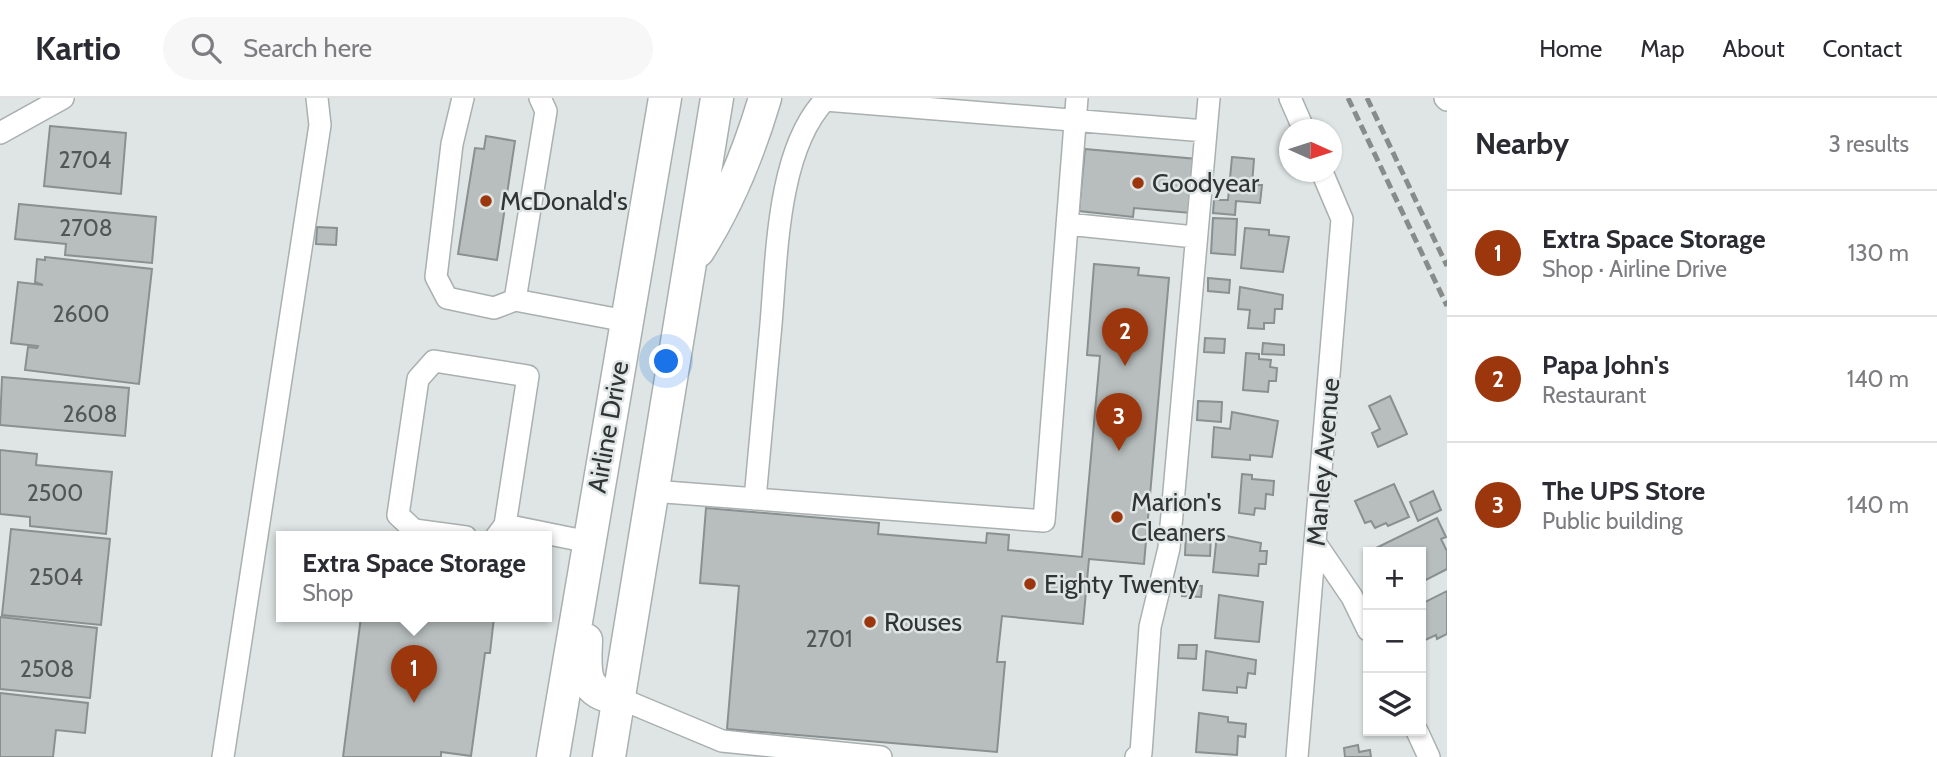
<!DOCTYPE html>
<html lang="en">
<head>
<meta charset="utf-8">
<style>
	:root { --surface:#fff; --page:#f7f7f7; --text:#2b2b33; --muted:#7c7c81; --line:#e1e1e2; --accent:#9c360c }
	body { margin:0; font-family:Cabin,sans-serif; background:var(--page); color:var(--text) }
	.controls { position:absolute; right:21px; bottom:21px; display:grid; overflow:hidden; border-radius:0px; box-shadow:0 2px 5px #0004 }
	.controls button { width:63px; height:63px; display:grid; place-items:center; padding:0; border:0; border-bottom:2px solid var(--line); background:var(--surface); color:var(--text); font:35px sans-serif }
	.compass { position:absolute; left:1279px; top:21px; width:63px; height:63px; border-radius:50%; background:var(--surface); box-shadow:0 2px 5px #0004; rotate:93deg }
	.you { position:absolute; left:667px; top:264px; width:24px; height:24px; margin:-18px; border:5px solid #fff; border-radius:50%; background:#1a73e8; box-shadow:0 0 0 10px #1a73e833 }
	.badge { display:grid; place-items:center; width:46px; height:46px; border-radius:50%; background:var(--accent); color:#fff; font-size:23px; font-weight:700 }
	.pin { position:absolute; translate:-50% -58px; filter:drop-shadow(0 2px 4px #0008) }
	.pin::after { content:''; position:absolute; top:37px; width:24px; height:21px; background:inherit; clip-path:polygon(0 0,100% 0,50% 100%) }
	.popup { position:absolute; left:276px; top:433px; width:276px; height:91px; box-sizing:border-box; display:grid; place-content:center; border-radius:0px; background:var(--surface); filter:drop-shadow(0 2px 5px #0005); font-size:23px; white-space:nowrap; color:var(--muted) }
	.popup b { font-size:26px; color:var(--text) }
	.popup::after { content:''; position:absolute; left:50%; top:100%; margin-left:-14px; border:14px solid transparent; border-top-color:var(--surface) }
	.list { margin:0; padding:0; list-style:none }
	h2 { display:flex; justify-content:space-between; align-items:center; height:91px; margin:0; padding:0 28px; font-size:30px }
	h2 small { font-size:23px; font-weight:400; color:var(--muted) }
	.list li { display:grid; grid-template-columns:46px 1fr auto; gap:21px; align-items:center; box-sizing:border-box; height:126px; padding:0 28px; border-top:2px solid var(--line) }
	.list b { display:block; font-size:26px; white-space:nowrap }
	.list p { margin:0; font-size:23px; white-space:nowrap; color:var(--muted) }
	.list em { font-size:23px; font-style:normal; color:var(--muted) }
	.icon { flex:none; width:38px; height:38px; fill:none; stroke:currentColor; stroke-width:2; stroke-linecap:round; stroke-linejoin:round }
	.map { position:relative; flex:none; width:1447px; height:659px; overflow:hidden }
	header { display:flex; align-items:center; gap:42px; box-sizing:border-box; height:98px; padding:0 35px; background:var(--surface); border-bottom:2px solid var(--line) }
	header strong { font-size:33px }
	nav { display:flex; gap:38px; margin-inline-start:auto; font-size:24px }
	.search { width:490px; height:63px; background:var(--page); display:flex; align-items:center; gap:18px; box-sizing:border-box; padding:0 24px; border-radius:38px; color:var(--muted); font-size:26px }
	main { display:flex }
	aside { flex:1; background:var(--surface) }
	.map>svg:first-child { display:block }
	.building { fill:#b7bebd; stroke:#8a9090; stroke-width:2 }
	.lines { fill:none; stroke-linecap:round; stroke-linejoin:round }
	.minor-casing { stroke:#a9b0af; stroke-width:24 }
	.highway-casing { stroke:#a9b0af; stroke-width:35 }
	.minor { stroke:#fff; stroke-width:21 }
	.highway { stroke:#fff; stroke-width:32 }
	.rail { stroke:#878c8b; stroke-width:5; stroke-dasharray:10 5; stroke-linecap:butt }
	.poi-dot { fill:#9c360c; stroke:#dee5e4; stroke-width:2.5 }
	.labels { text-anchor:middle; dominant-baseline:central; stroke-width:5; stroke-linejoin:round; paint-order:stroke }
	.number-label { font-size:23px; fill:#525656 }
	.poi-label { font-size:26px; fill:#313434; stroke:#dee5e4; text-anchor:start }
	.street-label { font-size:26px; fill:#313434; stroke:#dee5e4 }
</style>
</head>
<body>
<header>
<strong>Kartio</strong>
<div class="search"><svg class="icon" aria-label="search" viewBox="0 0 24 24"><circle cx="10" cy="10" r="6"/><path d="M15 15l6 6"/></svg>Search here</div>
<nav><a>Home</a><a>Map</a><a>About</a><a>Contact</a></nav>
</header>
<main>
<div class="map">
<svg width="1447" height="659" viewBox="0 0 1447 659">
	<rect width="100%" height="100%" fill="#dee5e4"/>
	<path class="building" d="M50,28L126,35L121,96L44,88Z
		M486,38L515,43L497,162L458,156L475,50L484,51Z
		M1085,51L1197,61L1191,115L1134,110L1133,119L1079,113Z
		M1232,59L1254,61L1252,87H1262L1260,105L1236,103L1235,117L1213,115L1214,102H1228Z
		M19,106L156,119L152,165L65,157L66,146L15,141Z
		M1213,120L1237,121L1235,157L1211,155Z
		M317,129L337,130L336,147L316,146Z
		M1245,130L1269,132V137L1289,139L1283,174L1241,170Z
		M45,159L152,171L139,286L25,272L28,249L37,250L38,248L11,245L18,184L43,187L35,184L37,161L45,162Z
		M1094,166L1139,170L1138,177L1169,180L1144,466L1089,461L1083,526L1002,518L997,564H1005L997,654L727,631L739,488L700,485L706,410L879,425L878,436L986,445L987,435L1009,437L1008,452L1082,459L1100,258L1087,257Z
		M1208,180L1230,182L1229,195L1208,193Z
		M1240,189L1283,197L1282,211H1275L1274,225H1264V231L1248,230L1250,212L1238,211Z
		M1205,240L1225,241L1224,255L1204,254Z
		M1263,245L1284,247V257L1262,256Z
		M1246,255L1259,256V261L1271,262L1270,269L1277,270L1276,283H1269L1268,294L1243,292Z
		M2,279L129,290L125,338L0,327Z
		M1390,298L1407,336L1378,349L1372,335L1380,331L1369,308Z
		M1198,303L1222,304L1221,324L1197,322Z
		M1232,314L1278,323L1272,359L1250,357V362L1212,359L1214,329L1230,331Z
		M0,352L37,356L36,367L112,374L106,436L30,428V419L0,416Z
		M1242,376L1252,377V381L1274,383L1273,397L1266,396L1265,411L1255,410L1254,417L1239,415Z
		M1394,386L1409,419L1388,428L1386,425L1375,430L1371,423L1365,425L1355,403Z
		M1433,393L1441,412L1418,423L1410,404Z
		M1437,420L1446,439L1441,441L1447,453V471L1426,482L1421,472V454H1373L1372,452Z
		M11,431L110,441L101,527L2,517Z
		M1186,434L1211,436L1210,458L1185,457Z
		M1217,436L1261,445L1260,453H1267L1266,466H1259L1258,478L1213,474Z
		M1183,487L1202,488L1201,499L1182,498Z
		M1447,493V536L1437,541L1436,537L1421,544V506Z
		M1219,497L1263,504L1259,544L1215,540Z
		M0,519L97,530L90,600L0,591Z
		M361,519H494L490,555H485L471,658L441,654V659H343Z
		M1179,547H1197L1196,561L1178,560Z
		M1206,553L1256,562L1255,576L1248,575L1246,590L1237,589V595L1203,592Z
		M0,595L88,605L85,635L56,632L53,659H0Z
		M1199,615L1228,619V624L1246,626L1245,639L1238,638L1237,657L1196,654Z
		M1358,647L1359,654L1370,652L1371,659H1345L1344,650Z"/>
	<g class="lines">
		<g class="minor-casing">
			<path id="minor" d="M463,0L452,46L436,179L447,200L494,210L515,202L546,13L540,0
				M1290,0L1304,32
				M1445,0L1447,2
				M0,35L63,0
				M1067,126L1195,139
				M515,202L626,223
				M652,393L1044,423L1077,0
				M755,401C760,347 765,292 770,237C777,167 775,55 825,2L1205,33
				M505,427L589,444
				M466,439L414,432L398,417L418,281L434,263L528,278L505,427L496,439
				M1316,446L1352,499L1368,532
				M619,600L722,643L881,659
				M1417,633L1429,659
				M223,659L320,27L317,0
				M1136,659L1141,655L1150,529L1169,450L1209,0
				M1297,659L1342,121L1322,74"/>
		</g>
		<g class="highway-casing">
			<path id="highway" d="M698,153C728,106 749,54 765,0
				M586,542C585,574 581,596 619,600
				M553,659L665,0
				M609,659L717,0"/>
		</g>
		<use href="#minor" class="minor"/>
		<use href="#highway" class="highway"/>
		<path class="rail" d="M1348,0L1447,208
			M1367,0L1447,168"/>
	</g>
	<g class="poi-dot">
		<circle cx="1138" cy="85" r="7"/>
		<circle cx="486" cy="103" r="7"/>
		<circle cx="1117" cy="419" r="7"/>
		<circle cx="1030" cy="486" r="7"/>
		<circle cx="870" cy="524" r="7"/>
	</g>
	<g class="labels">
		<g class="number-label">
			<text x="85" y="62">2704</text>
			<text x="86" y="130">2708</text>
			<text x="81" y="216">2600</text>
			<text x="90" y="316">2608</text>
			<text x="55" y="395">2500</text>
			<text x="56" y="479">2504</text>
			<text x="829" y="541">2701</text>
			<text x="47" y="571">2508</text>
		</g>
		<g class="poi-label">
			<text x="1152" y="85">Goodyear</text>
			<text x="500" y="103">McDonald's</text>
			<text x="1131" y="404">Marion's<tspan x="1131" dy="30">Cleaners</tspan></text>
			<text x="1044" y="486">Eighty Twenty</text>
			<text x="884" y="524">Rouses</text>
		</g>
		<g class="street-label">
			<text transform="translate(608 329) rotate(-80)">Airline Drive</text>
			<text transform="translate(1323 364) rotate(-85)">Manley Avenue</text>
		</g>
	</g>
</svg>
<div class="controls">
<button>+</button>
<button>−</button>
<button><svg class="icon" aria-label="layers" viewBox="0 0 24 24"><path d="M12 4l9 5-9 5-9-5zM3 14l9 5 9-5"/></svg></button>
</div>
<svg class="compass" viewBox="-18 -18 36 36"><path d="M0-13l5 13h-10z" fill="#e53935"/><path d="M0 13l5-13h-10z" fill="#7c7c81"/></svg>
<div class="you"></div>
<div class="pin badge" style="left:414px;top:605px">1</div>
<div class="popup"><b>Extra Space Storage</b>Shop</div>
<div class="pin badge" style="left:1125px;top:268px">2</div>
<div class="pin badge" style="left:1119px;top:353px">3</div>
</div>
<aside>
<h2>Nearby<small>3 results</small></h2>
<ul class="list">
<li><span class="badge">1</span><div><b>Extra Space Storage</b><p>Shop · Airline Drive</p></div><em>130 m</em></li>
<li><span class="badge">2</span><div><b>Papa John's</b><p>Restaurant</p></div><em>140 m</em></li>
<li><span class="badge">3</span><div><b>The UPS Store</b><p>Public building</p></div><em>140 m</em></li>
</ul>
</aside>
</main>
</body>
</html>
